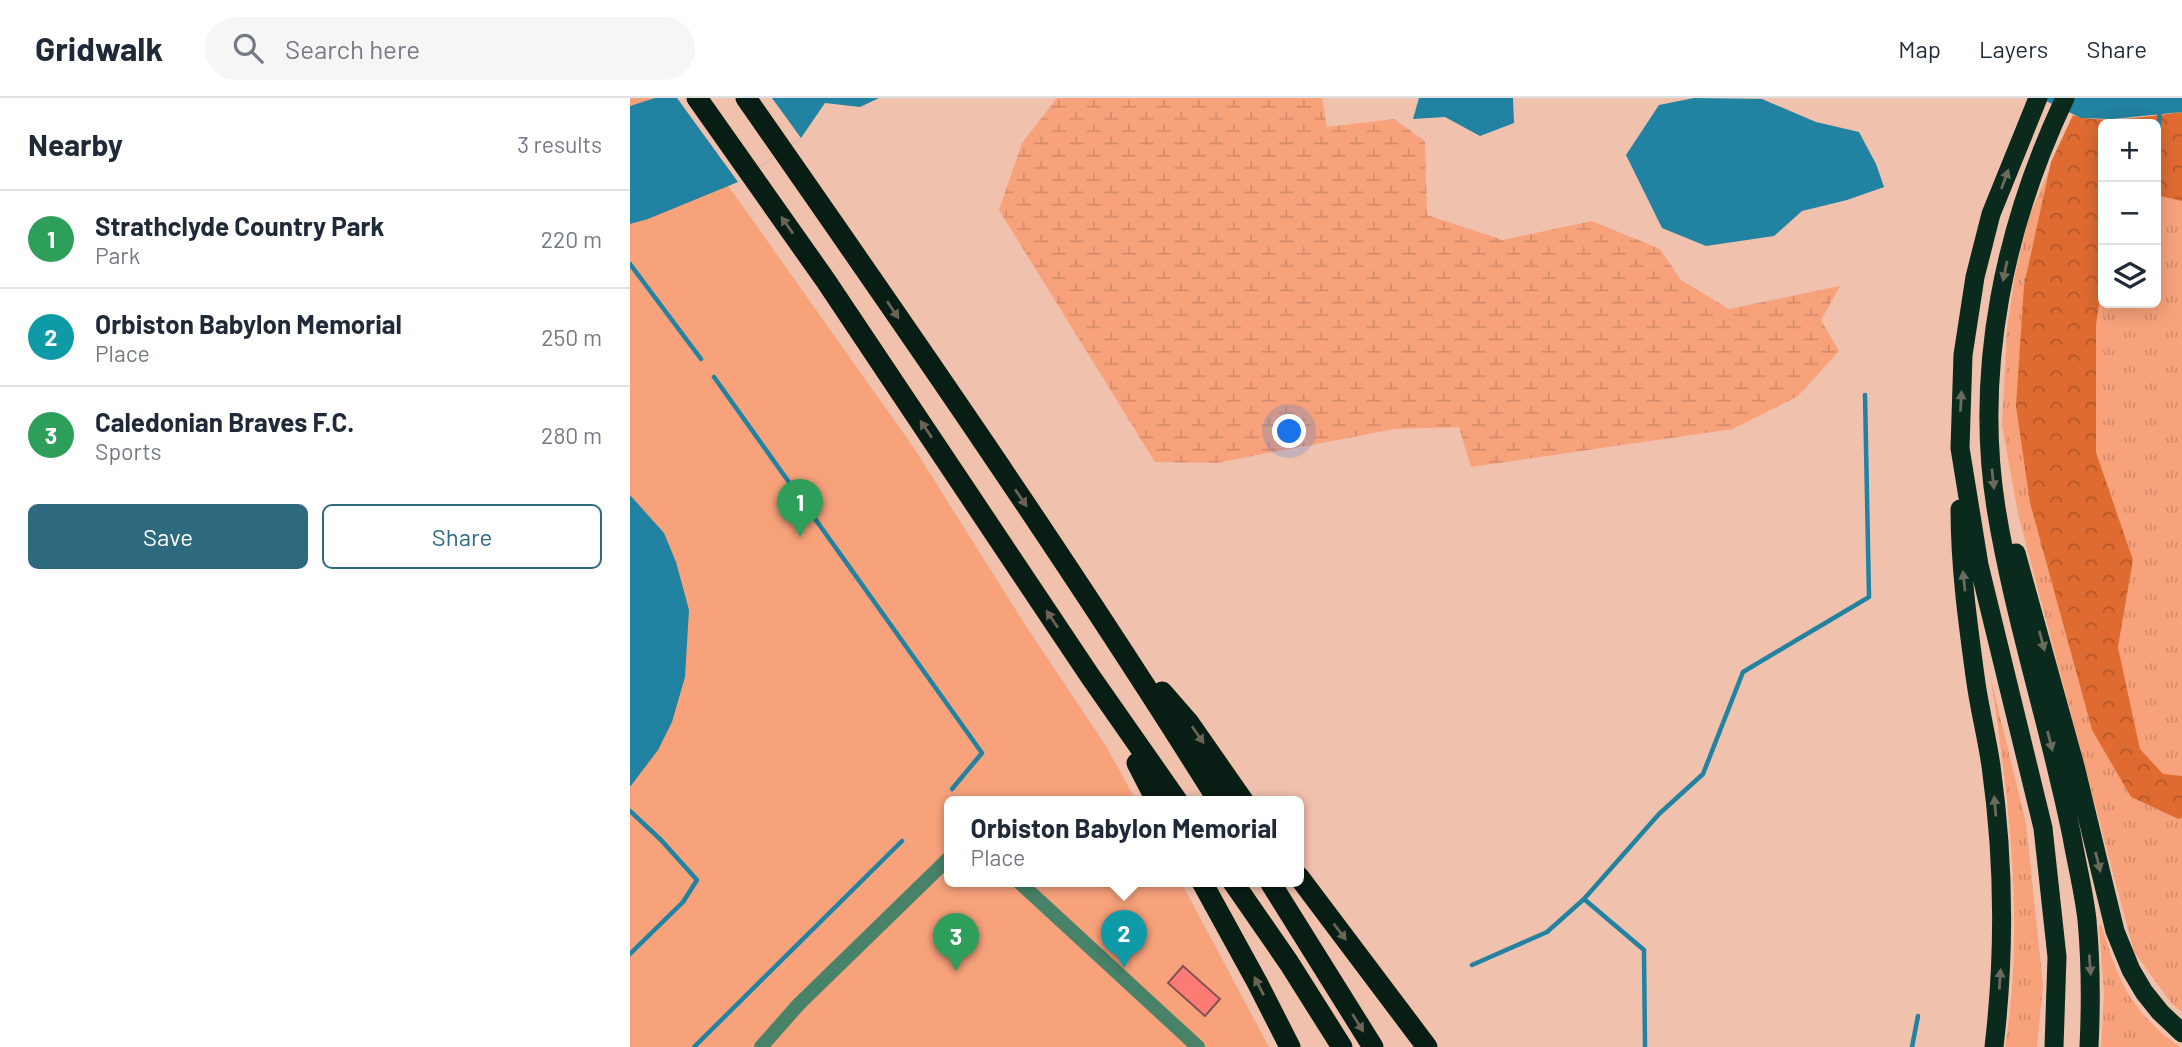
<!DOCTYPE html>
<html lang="en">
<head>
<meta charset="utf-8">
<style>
	:root { --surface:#fff; --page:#f6f6f7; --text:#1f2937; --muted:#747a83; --line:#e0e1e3; --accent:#2d6a80 }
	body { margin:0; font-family:Barlow,sans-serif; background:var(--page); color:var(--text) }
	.controls { position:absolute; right:21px; top:21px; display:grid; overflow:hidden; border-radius:10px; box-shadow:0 4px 18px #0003 }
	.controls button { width:63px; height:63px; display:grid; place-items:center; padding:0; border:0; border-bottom:2px solid var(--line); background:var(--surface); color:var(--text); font:35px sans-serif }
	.you { position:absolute; left:660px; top:334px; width:24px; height:24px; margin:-18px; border:5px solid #fff; border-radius:50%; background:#1a73e8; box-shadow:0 0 0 10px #1a73e833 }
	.badge { display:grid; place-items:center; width:46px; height:46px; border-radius:50%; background:var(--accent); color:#fff; font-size:23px; font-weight:700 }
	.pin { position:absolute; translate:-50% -58px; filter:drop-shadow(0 2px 4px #0008) }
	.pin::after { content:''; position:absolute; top:37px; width:24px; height:21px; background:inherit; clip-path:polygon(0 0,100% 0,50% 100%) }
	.popup { position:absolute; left:314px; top:698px; width:360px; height:91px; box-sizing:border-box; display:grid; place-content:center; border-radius:10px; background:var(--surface); filter:drop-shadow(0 2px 5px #0005); font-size:23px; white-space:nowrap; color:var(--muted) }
	.popup b { font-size:26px; color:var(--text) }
	.popup::after { content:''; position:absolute; left:50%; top:100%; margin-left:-14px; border:14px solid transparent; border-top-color:var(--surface) }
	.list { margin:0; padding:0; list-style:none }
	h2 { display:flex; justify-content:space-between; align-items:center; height:91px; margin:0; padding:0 28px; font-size:30px }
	h2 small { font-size:23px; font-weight:400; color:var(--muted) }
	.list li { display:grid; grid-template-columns:46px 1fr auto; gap:21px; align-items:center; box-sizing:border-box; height:98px; padding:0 28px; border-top:2px solid var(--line) }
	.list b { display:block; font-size:26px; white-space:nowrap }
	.list p { margin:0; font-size:23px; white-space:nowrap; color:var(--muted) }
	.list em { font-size:23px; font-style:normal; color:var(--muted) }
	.actions { display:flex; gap:14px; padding:21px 28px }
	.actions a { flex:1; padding:16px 0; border:2px solid var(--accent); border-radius:10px; text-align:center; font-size:24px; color:var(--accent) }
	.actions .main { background:var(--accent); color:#fff }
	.icon { flex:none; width:38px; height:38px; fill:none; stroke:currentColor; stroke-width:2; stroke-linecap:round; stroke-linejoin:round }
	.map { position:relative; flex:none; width:1552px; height:949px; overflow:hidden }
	header { display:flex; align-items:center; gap:42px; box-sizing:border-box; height:98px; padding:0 35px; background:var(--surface); border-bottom:2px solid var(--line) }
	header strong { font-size:33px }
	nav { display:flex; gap:38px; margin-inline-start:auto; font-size:24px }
	.search { width:490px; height:63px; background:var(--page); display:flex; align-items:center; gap:18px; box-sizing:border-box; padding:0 24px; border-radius:38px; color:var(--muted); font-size:26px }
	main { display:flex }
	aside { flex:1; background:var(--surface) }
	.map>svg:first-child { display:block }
	.grass { fill:url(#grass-tufts) }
	.forest { fill:url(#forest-crowns) }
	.wetland { fill:url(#wetland-marsh) }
	.park { fill:#f8a27c }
	.water { fill:#2282a1 }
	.pier { fill:#f0c1ac }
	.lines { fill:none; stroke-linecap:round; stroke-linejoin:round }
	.stream { stroke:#2282a1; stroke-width:4.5 }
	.building { fill:#fe7b75; stroke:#825451; stroke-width:2 }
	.minor { stroke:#488269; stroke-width:14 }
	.trunk { stroke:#0a2a1e; stroke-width:19 }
	.motorway { stroke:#081d14; stroke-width:21 }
	.oneway { fill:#6b6b5c }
	.oneway2 { fill:#6a6356 }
</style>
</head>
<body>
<header>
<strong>Gridwalk</strong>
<div class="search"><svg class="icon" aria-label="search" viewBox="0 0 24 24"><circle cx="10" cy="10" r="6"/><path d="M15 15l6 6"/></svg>Search here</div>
<nav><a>Map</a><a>Layers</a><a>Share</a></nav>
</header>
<main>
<aside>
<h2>Nearby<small>3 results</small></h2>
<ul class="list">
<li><span class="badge" style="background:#2e9e5b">1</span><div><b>Strathclyde Country Park</b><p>Park</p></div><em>220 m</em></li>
<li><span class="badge" style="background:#0f9aa8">2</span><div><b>Orbiston Babylon Memorial</b><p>Place</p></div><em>250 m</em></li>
<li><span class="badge" style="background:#2e9e5b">3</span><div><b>Caledonian Braves F.C.</b><p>Sports</p></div><em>280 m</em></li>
</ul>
<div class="actions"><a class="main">Save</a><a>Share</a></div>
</aside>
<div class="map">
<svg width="1552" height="949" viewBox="0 0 1552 949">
	<defs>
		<pattern id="grass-tufts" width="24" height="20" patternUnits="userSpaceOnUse" patternTransform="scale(1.75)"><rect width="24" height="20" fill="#f8a27c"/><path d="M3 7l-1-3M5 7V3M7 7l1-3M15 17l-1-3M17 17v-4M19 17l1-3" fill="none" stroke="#d58b6a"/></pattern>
		<pattern id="forest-crowns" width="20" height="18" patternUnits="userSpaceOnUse" patternTransform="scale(1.75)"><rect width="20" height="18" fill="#df6b31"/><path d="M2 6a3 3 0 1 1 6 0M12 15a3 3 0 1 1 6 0" fill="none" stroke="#b55728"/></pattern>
		<pattern id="wetland-marsh" width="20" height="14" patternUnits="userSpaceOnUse" patternTransform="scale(1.75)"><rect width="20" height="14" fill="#f8a27c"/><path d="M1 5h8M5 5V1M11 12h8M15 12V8" fill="none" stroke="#d58b6a"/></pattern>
	</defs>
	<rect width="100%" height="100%" fill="#f0c1ac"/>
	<path class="grass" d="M1420,70L1394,187L1400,405L1462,632L1501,699L1547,721L1552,720V914L1542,906L1504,854L1388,416L1372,327L1377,231L1385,177L1399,119Z
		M1526,97L1552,103V678L1533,677L1510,651L1488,549L1503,462L1466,354V228L1473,178V205H1526Z
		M1361,581L1396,725L1413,887L1407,949H1375C1395,826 1379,703 1361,581Z
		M1469,827L1472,828C1487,882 1502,915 1550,949H1471L1474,897Z"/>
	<path class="forest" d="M1552,14V103L1526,97V26H1473V178L1466,228V354L1503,462L1488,549L1510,651L1533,676L1552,678V720L1548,721L1501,699L1462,632L1400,405L1386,308L1394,187L1421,64L1443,17C1472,27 1521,18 1552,14Z"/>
	<path class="wetland" d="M427,0H692L697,29L764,21L795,43L797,117L873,142L962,123L1030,151L1051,182L1099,211L1210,188L1191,222L1209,253L1168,298L1103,331L841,369L829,329L765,331L586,365L525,364L369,112L392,45Z"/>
	<path class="park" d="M0,0H36L284,350L396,528L476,648L507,704H319V784H551L639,949H0Z"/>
	<path class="water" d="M25,0H249L230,9L195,5L171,40L108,84L18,121L0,126V8Z
		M789,0H883L884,25L850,38L815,19L783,21Z
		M1064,0L1132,1L1186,24L1229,34L1246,66L1254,89L1217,102L1172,113L1144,138L1076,148L1032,130L996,57L1029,7Z
		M1410,0H1552V14L1482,21L1451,20Z
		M0,397L34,435L46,464L59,512L55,579L42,624L28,652L0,689Z"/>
	<path class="pier" d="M47,0H142L171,40L108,84Z"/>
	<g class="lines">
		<path class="stream" d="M1526,38L1529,27L1530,0
			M0,166L71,261
			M84,279L352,655L322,691
			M0,713L31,742L67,782L53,804L0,856
			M954,801L1014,852L1015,949
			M842,867L917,834L954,801L1029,716L1073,676L1113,574L1239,499L1235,297
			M64,949L272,743
			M1282,949L1288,918"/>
	</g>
	<path class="building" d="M553,868L590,901L575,918L538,885Z"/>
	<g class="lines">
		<path class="minor" d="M389,784L568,949
			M131,949L169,906L319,760"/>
		<path class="trunk" d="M1408,0L1361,116L1345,179L1333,257L1330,350L1349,467L1413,730L1427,859L1424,949
			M1435,0C1375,127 1344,270 1366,410C1384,521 1420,629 1442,739C1447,767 1454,795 1457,822C1461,865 1461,907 1459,949
			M1330,411C1330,469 1338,527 1346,585C1350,613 1357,640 1361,668C1374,761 1375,856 1364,949
			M1386,455L1445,668L1485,833L1501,872L1514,894L1530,914L1552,935"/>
		<path class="motorway" d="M67,0L196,183L460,578L548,704
			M116,0C278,232 439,464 589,704
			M532,594L559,625L614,704
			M507,665L527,704
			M669,779L797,949
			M572,784L628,886L660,949
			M603,784L659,865L712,949
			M640,784L743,949"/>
	</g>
	<defs><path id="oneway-solid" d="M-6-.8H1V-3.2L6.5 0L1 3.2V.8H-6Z" transform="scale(1.75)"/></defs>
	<g class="oneway">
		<use href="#oneway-solid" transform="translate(1375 81) rotate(-70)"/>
		<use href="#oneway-solid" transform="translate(1375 173) rotate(102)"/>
		<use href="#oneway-solid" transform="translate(1331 303) rotate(-87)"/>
		<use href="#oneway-solid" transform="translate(1363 381) rotate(84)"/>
		<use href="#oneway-solid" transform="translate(1334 483) rotate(-96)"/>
		<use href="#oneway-solid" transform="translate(1412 543) rotate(75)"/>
		<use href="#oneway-solid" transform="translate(1420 643) rotate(76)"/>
		<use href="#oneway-solid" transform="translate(1365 708) rotate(-95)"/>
		<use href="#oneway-solid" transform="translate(1468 764) rotate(76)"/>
		<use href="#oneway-solid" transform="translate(1460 867) rotate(86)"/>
		<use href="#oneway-solid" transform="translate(1370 881) rotate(-86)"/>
	</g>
	<g class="oneway2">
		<use href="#oneway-solid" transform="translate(157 127) rotate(-125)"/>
		<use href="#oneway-solid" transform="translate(263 212) rotate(56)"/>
		<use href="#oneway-solid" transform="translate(296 331) rotate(-124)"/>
		<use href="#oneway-solid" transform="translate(391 400) rotate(56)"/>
		<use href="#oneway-solid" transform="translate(422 521) rotate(-124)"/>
		<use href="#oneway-solid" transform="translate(568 637) rotate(55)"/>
		<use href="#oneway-solid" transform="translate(710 834) rotate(53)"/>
		<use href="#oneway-solid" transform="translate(629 888) rotate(-117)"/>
		<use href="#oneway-solid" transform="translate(728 925) rotate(58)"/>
	</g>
</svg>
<div class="controls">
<button>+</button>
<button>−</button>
<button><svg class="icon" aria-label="layers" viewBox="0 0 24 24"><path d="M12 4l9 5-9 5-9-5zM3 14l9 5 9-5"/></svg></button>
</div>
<div class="you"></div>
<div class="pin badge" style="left:170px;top:439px;background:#2e9e5b">1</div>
<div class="pin badge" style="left:494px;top:870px;background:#0f9aa8">2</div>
<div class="popup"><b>Orbiston Babylon Memorial</b>Place</div>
<div class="pin badge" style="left:326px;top:873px;background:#2e9e5b">3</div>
</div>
</main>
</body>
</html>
